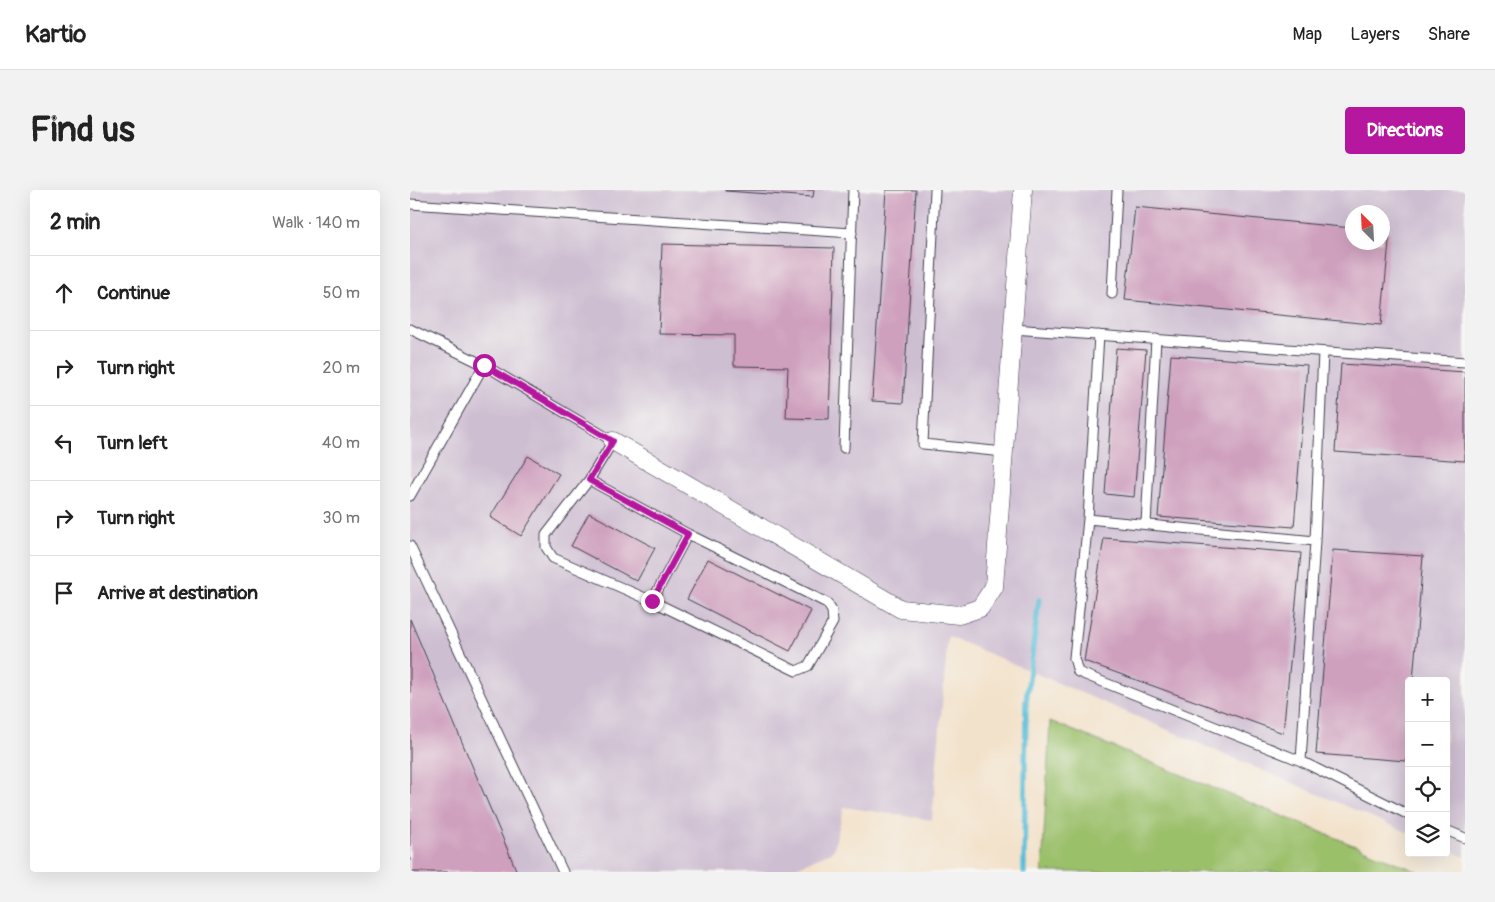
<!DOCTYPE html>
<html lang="en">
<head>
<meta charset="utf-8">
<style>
	:root { --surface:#fff; --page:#f2f2f2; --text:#222; --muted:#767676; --line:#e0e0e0; --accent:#b5179e }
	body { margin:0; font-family:Pangolin,sans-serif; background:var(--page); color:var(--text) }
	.controls { position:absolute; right:15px; bottom:15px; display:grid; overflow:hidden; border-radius:5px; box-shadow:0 5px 20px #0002 }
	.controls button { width:45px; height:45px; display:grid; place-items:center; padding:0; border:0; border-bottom:1px solid var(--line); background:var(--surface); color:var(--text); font:25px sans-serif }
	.compass { position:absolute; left:935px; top:15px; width:45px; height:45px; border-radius:50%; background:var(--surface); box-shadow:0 5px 20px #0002; rotate:336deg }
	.stop { position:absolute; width:15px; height:15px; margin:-11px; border:4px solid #b5179e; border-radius:50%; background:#fff }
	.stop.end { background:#b5179e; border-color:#fff; box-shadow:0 1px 5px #0008 }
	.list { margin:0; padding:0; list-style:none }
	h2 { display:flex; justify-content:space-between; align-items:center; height:65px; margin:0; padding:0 20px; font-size:21px }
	h2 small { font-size:16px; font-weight:400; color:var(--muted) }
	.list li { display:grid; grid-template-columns:32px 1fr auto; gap:15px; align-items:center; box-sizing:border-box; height:75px; padding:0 20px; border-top:1px solid var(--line) }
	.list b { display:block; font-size:19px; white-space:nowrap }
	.list em { font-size:16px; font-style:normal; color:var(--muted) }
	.icon { flex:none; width:28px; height:28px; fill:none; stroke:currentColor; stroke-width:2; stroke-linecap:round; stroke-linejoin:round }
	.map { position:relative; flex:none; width:1055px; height:682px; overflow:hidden; border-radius:5px }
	header { display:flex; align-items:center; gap:30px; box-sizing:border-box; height:70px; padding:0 25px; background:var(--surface); border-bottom:1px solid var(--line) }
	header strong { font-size:24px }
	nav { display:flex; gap:28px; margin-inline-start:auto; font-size:18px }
	.intro { display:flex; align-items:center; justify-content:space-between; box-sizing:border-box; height:120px; padding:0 30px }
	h1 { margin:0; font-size:35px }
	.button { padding:12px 22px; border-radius:5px; background:var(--accent); color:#fff; font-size:18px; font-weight:700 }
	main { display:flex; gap:30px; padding:0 30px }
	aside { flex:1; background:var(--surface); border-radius:5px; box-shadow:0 5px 20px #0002 }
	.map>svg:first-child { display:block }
	.industrial { fill:#cebed1; fill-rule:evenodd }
	.green { fill:#9bc06a; stroke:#5e7152 }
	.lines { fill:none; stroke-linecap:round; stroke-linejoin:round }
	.stream { stroke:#59bed7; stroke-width:5.5 }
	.building { fill:#cfa0be }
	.service-casing { stroke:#413f51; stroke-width:11 }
	.minor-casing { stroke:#413f51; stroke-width:19 }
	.service { stroke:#fff; stroke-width:9 }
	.minor { stroke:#fff; stroke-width:18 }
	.route { stroke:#b5179e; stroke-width:6 }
</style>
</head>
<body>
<header>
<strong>Kartio</strong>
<nav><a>Map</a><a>Layers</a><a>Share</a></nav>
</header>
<div class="intro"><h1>Find us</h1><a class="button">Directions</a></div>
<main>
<aside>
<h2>2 min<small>Walk · 140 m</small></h2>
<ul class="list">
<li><svg class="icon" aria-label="ahead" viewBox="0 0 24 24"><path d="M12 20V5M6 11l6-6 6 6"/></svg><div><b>Continue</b></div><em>50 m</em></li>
<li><svg class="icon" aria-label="right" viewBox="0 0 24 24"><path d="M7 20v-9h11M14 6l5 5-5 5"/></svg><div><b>Turn right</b></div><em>20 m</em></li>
<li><svg class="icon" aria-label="left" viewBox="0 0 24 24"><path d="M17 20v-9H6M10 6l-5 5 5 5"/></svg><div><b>Turn left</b></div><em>40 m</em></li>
<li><svg class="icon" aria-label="right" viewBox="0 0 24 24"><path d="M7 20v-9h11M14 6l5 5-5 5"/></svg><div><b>Turn right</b></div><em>30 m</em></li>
<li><svg class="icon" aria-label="arrive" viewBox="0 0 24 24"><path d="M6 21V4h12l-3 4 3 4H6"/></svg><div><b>Arrive at destination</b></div></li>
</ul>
</aside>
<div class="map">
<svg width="1055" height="682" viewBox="0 0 1055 682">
	<rect width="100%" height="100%" fill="#f6f6f2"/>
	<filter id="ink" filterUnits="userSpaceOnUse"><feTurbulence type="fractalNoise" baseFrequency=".02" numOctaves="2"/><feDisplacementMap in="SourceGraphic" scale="10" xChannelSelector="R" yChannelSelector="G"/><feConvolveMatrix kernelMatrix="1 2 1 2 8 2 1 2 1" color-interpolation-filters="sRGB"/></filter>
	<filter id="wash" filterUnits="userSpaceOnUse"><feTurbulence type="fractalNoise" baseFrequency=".0096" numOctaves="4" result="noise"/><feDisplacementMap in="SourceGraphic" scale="20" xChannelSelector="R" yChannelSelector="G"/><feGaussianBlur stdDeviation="1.12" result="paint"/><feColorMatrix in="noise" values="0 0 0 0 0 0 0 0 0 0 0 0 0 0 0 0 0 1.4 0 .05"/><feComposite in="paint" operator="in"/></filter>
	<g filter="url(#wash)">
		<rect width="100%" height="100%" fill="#f3e2cb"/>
		<path class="industrial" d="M0,0H1055V667L1036,659V491H999V643L538,446L522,630L434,617L423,661L375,682H0ZM942,22H972V52H942Z"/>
		<path class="green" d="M640,531L1009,682H632Z"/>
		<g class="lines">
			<path class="stream" d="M614,682L616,512L629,410"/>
		</g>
		<g id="blocks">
			<path class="building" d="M315,0H404L403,7L315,1Z
				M476,0H506L493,213L462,211Z
				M725,17L942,38V52H972V41L980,42L971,135L715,110Z
				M252,54L424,58L419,229L376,228L378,177L324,176V145L249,144Z
				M706,158L736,160L724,307L695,304Z
				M761,165L897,175L884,337L748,327Z
				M931,174L1055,182V271L925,262Z
				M118,266L149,284L111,346L80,327Z
				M179,323L245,358L227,391L161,356Z
				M694,348L891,363L873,543L674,471Z
				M923,360L1013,366L1003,491H999V542L996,571L906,564Z
				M298,369L401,421L380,461L277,409Z
				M0,429L107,682H0Z"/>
		</g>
	</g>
	<g filter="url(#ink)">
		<use href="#blocks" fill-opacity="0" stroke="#413f51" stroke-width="1"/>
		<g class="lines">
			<g class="service-casing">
				<path id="service" d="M525,0L513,254L594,262
					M0,14L442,43
					M702,104L707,0
					M0,139L74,175L203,251L179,290L136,345V357L143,368L242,411L386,481L398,476L423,432L422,421L417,413L278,344L179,290
					M603,139L1055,172
					M689,145L678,329L664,468L668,482L891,571L999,625
					M434,258L443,0
					M0,306L74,175
					M678,329L905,351
					M736,334L746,149
					M0,356L153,682
					M242,411L278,344
					M891,571L905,351L913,162
					M1036,640L1055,648"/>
			</g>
			<g class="minor-casing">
				<path id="minor" d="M203,251L491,419L549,425L570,418L584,397L613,0"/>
			</g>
			<use href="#service" class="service"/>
			<use href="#minor" class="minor"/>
		</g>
	</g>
	<g class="lines" filter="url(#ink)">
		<path class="route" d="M74,175L203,251L179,290L278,344L242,411"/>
	</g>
</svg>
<div class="controls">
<button>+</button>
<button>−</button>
<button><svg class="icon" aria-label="locate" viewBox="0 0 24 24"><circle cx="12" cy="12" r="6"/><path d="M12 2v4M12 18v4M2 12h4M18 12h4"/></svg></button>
<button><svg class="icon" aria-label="layers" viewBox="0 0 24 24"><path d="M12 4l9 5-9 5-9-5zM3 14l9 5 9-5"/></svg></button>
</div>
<svg class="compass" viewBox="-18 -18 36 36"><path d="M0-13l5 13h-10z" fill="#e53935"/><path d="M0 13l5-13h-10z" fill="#767676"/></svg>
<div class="stop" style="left:74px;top:175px"></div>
<div class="stop end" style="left:242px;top:411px"></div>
</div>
</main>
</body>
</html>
